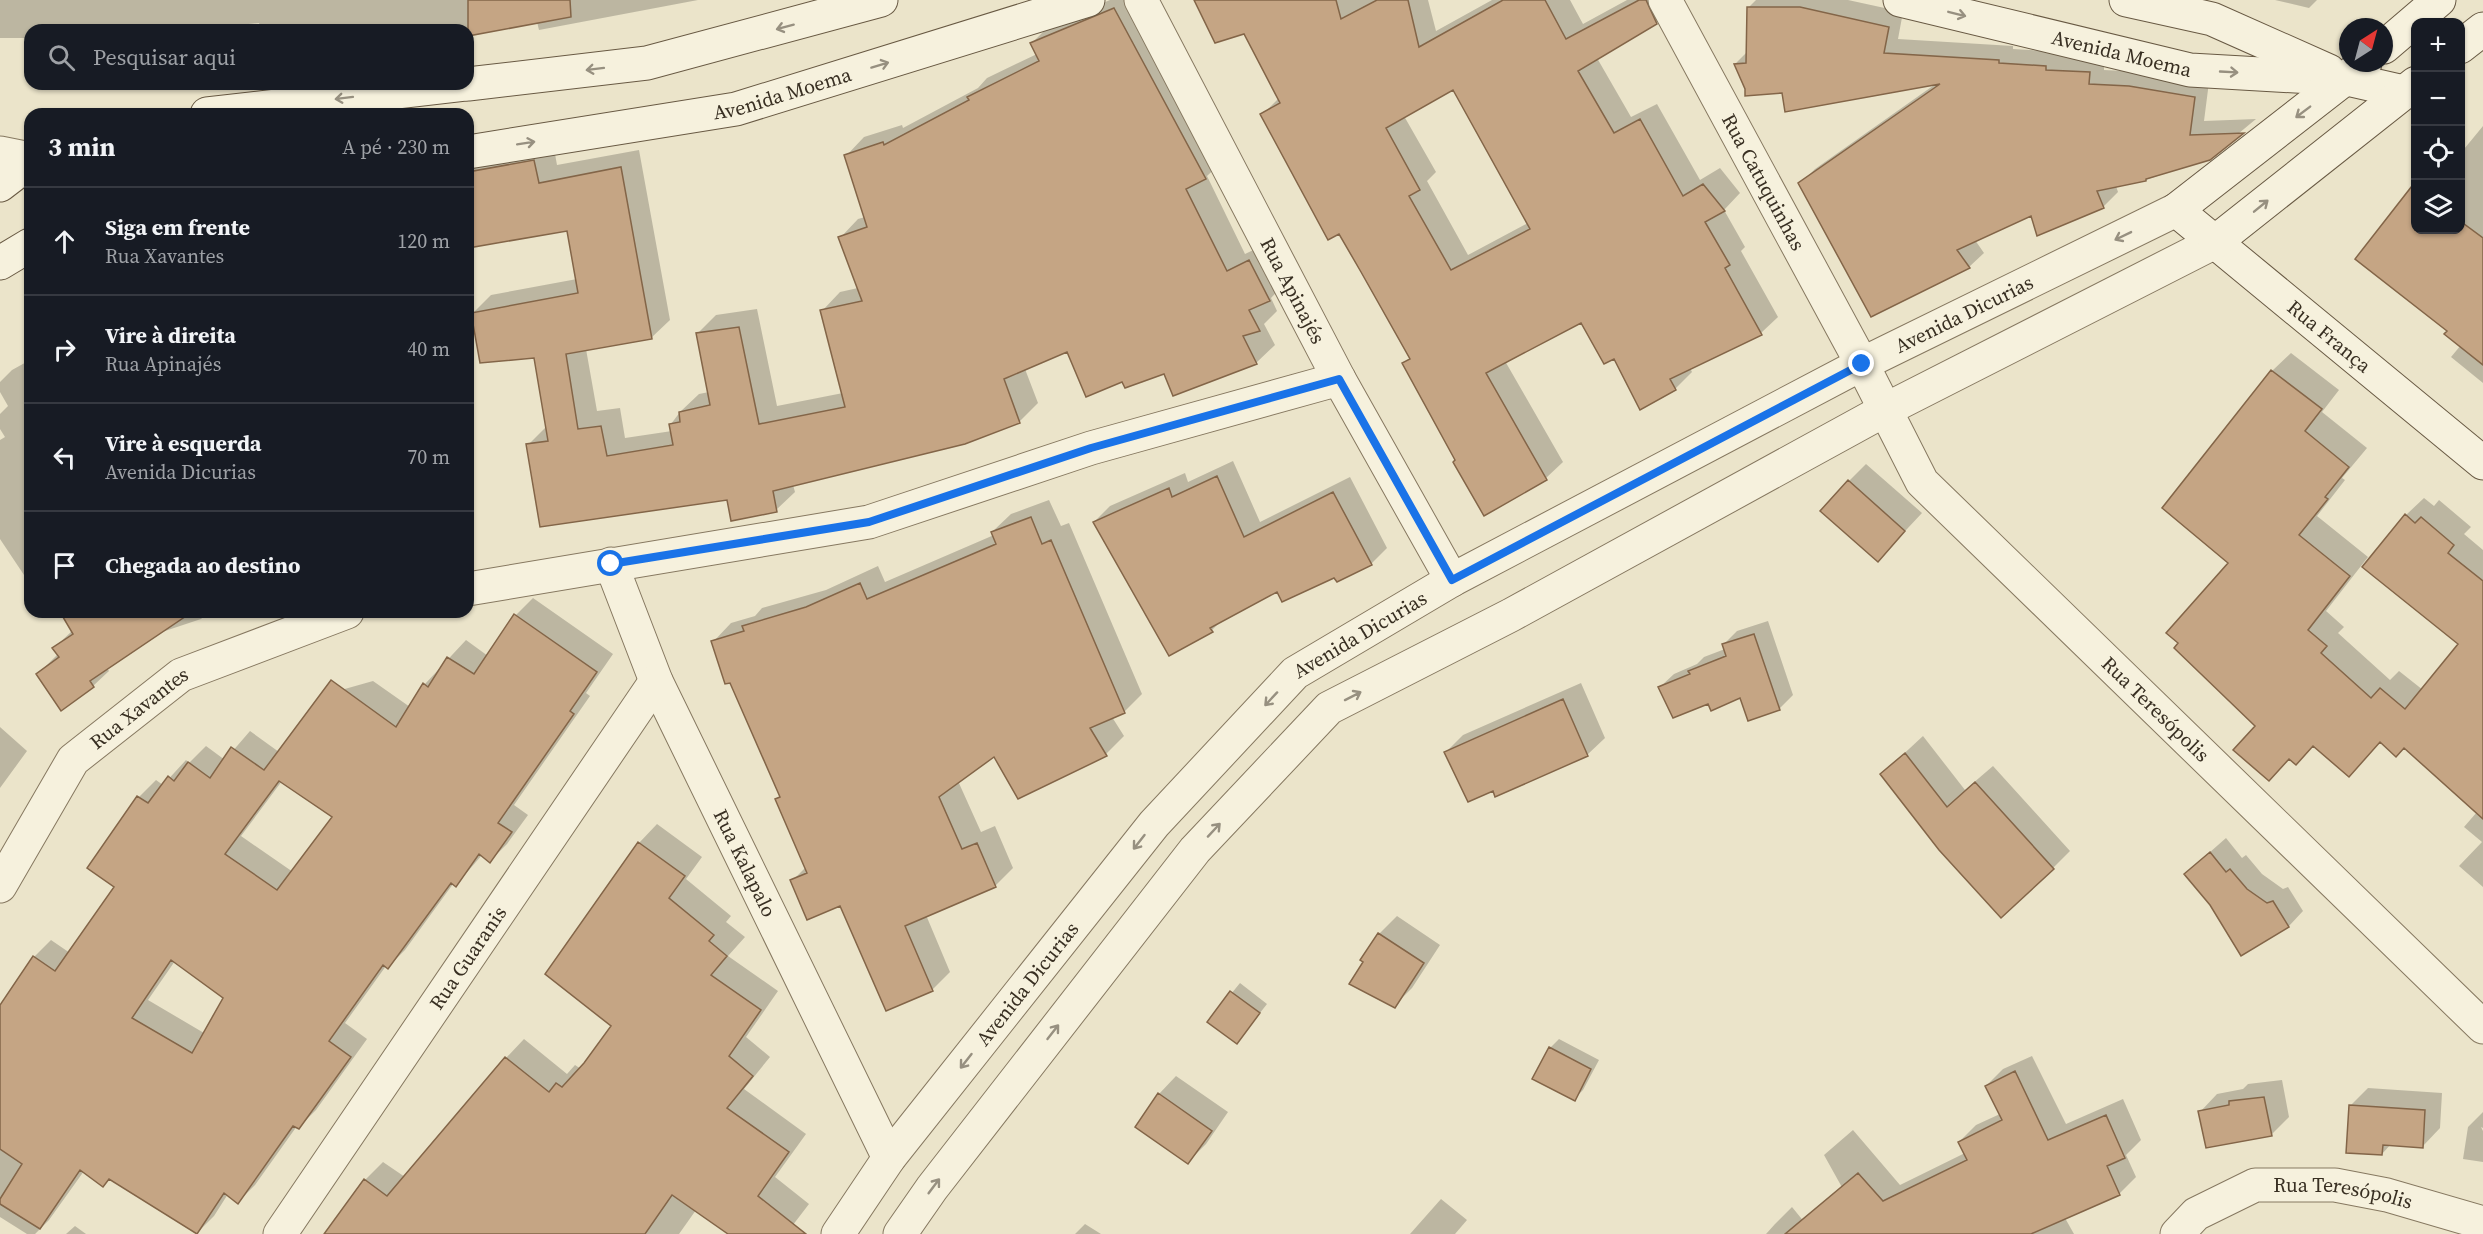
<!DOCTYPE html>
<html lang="pt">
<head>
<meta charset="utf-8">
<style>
	:root { --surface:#171b24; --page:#20242c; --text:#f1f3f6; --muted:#9ea1a6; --line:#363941 }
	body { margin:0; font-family:"Source Serif 4",serif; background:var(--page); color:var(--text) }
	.controls { position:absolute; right:18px; top:18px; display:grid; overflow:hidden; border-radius:12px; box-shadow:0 2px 4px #0004 }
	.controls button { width:54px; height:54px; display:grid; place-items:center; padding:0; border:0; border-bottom:2px solid var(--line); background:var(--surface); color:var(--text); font:30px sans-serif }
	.compass { position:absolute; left:2339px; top:18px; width:54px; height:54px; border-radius:50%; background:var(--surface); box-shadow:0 2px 4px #0004; rotate:36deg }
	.stop { position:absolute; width:18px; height:18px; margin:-14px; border:4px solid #1a73e8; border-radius:50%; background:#fff }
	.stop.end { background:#1a73e8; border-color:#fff; box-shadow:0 2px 6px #0008 }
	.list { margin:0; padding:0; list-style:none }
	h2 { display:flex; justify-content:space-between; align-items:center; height:78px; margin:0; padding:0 24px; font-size:26px }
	h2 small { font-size:20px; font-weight:400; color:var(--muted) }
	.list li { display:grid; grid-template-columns:39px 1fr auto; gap:18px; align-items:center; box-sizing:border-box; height:108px; padding:0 24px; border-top:2px solid var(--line) }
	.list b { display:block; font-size:22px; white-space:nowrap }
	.list p { margin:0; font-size:20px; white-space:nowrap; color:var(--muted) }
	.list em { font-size:20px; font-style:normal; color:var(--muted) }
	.icon { flex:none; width:33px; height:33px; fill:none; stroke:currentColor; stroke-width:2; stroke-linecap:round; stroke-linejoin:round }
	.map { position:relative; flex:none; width:2483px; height:1234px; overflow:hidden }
	.search { position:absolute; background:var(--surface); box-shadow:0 2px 4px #0004; left:24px; top:24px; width:450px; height:66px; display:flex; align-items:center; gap:15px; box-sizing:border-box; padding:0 21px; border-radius:18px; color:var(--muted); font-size:22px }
	.panel { position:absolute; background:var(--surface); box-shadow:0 2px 4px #0004; left:24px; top:108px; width:450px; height:510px; border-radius:18px }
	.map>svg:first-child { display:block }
	.shadow { fill:#0003; fill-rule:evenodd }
	.building { fill:#c5a584; stroke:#836548; stroke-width:1.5; fill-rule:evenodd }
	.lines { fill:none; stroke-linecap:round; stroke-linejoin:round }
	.street-casing { stroke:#867860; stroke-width:35 }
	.secondary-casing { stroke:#685943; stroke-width:35 }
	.street { stroke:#f6f1dd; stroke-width:33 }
	.secondary { stroke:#f6f1dd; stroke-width:33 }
	.oneway { stroke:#979080 }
	.route { stroke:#1a73e8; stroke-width:8 }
	.labels { text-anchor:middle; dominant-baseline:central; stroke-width:4.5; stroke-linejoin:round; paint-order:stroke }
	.street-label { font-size:20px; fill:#382f22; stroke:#f3eed9 }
</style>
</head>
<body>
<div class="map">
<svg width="2483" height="1234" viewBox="0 0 2483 1234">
	<rect width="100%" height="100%" fill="#ebe4ca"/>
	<path class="shadow" d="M0,0H698L539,30L537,22L468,35V30H430V25L401,30H261L259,23L189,30H163V28L30,30V38H0Z
		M1110,0H1137L1224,160L1207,176L1245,254L1268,243L1287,281L1271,298L1277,311L1264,324L1275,345L1256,363L1165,372L1123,380L1067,350L1025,369L1038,403L1019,422L793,485L795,492L776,510L528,445L547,426L535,356L472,314L491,295L577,279L568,229L468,246V157L553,143L557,165L639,150L670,320L651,338L586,349L597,411L620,408L625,438L672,431L671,424L680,412L699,394L709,392L698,333L716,315L757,309L777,406L843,393L822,311L840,292L858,288L840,238L858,219L865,217L846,156L864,137L902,125L903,128L978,88L987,78L1037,54L1032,43L1050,25Z
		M1199,0H1428L1436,31L1492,0H1570L1583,24L1627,0H1669L1673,6L1656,23L1597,58L1631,117L1657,104L1700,180L1720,168L1740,193L1724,210L1745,247L1741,251L1778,317L1761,333L1690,368L1692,372L1675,389L1614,357L1582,321L1505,361L1563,462L1546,478L1457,460L1404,364L1410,357L1340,232L1262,115L1279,98L1245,32ZM1454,88L1528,223L1468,255L1427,181L1436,172L1404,116Z
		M1756,0H1848L1903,12L1898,39L2013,46V49L2060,52V56L2104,58V70L2145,72L2209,82L2204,121L2256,119L2209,158L2146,180L2116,186L2118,192L2104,206L2038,234L2032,214L1975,240L1984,253L1969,267L1800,184L1815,169L1937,83L1783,91L1747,88L1735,64L1747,52L1748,8Z
		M2275,0H2317L2309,8Z
		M2483,126V383L2451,357L2461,345L2449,330L2357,259L2416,184V230H2460V154Z
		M2291,353L2339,390L2322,412L2367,448L2342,478L2345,480L2317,516L2368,557L2326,611L2344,627L2338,633L2390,680L2399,671L2423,690L2483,629V887L2459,866L2482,842L2464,827L2477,812L2404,747L2381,741L2349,775L2314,745L2257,725L2230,563L2272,371Z
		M30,360V571L24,575L0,539V440L5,437L0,429V414L8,406L0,392V382L12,370Z
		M1233,461L1260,522L1350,477L1387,548L1371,564L1335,576L1277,590L1222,620L1212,630L1094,522L1110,506L1185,473L1188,482Z
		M1866,464L1922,513L1878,560L1849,481Z
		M2424,498L2434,506L2439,500L2471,527L2464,534L2483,550V587L2406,515Z
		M1049,500L1061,526L1069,523L1142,694L1124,712L1112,717L1124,736L1106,754L1019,797L994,754L958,781L981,832L995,826L1013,868L995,886L926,915L950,972L932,990L841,905L792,881L806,867L776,799L781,795L713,642L731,623L755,616L762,608L826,590L878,566L885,582L994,535L992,532L1011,514Z
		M533,598L613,654L586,693L590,696L514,805L528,815L507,844L490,861L482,855L456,885L453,884L405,950L388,967L386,966L345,1023L367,1039L316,1110L299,1127L297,1126L255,1185L238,1202L228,1194L214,1216L197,1233L110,1178L103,1185L84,1171L49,1220L35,1234H27L0,1217V1007L34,957L51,940L70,953L116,887L89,868L139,797L156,780L163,785L186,760L189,763L206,746L225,760L250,731L279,752L327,694L373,681L410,707L425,684L466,640L488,656L516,615ZM282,781L334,816L293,872L241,836ZM175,961L225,997L204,1033L148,1000Z
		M61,612H208L201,619L159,633L107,668L109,671L93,686L38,674L58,654L54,648L72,631Z
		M1768,621L1793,695L1779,709L1741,696L1709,702L1660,687L1674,674L1697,664L1704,657L1725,649L1724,644L1737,631Z
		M1581,683L1605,738L1587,755L1494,789L1446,752L1463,735Z
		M0,727L27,751L0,788Z
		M1923,736L1965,790L1993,766L2070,851L2053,868L1882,774Z
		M657,824L702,857L686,879L731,916L726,922L745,937L728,956L778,991L746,1037L770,1057L744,1089L806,1134L775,1177L809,1204L786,1234H729L696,1210L679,1234H326L365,1180L383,1162L405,1177L506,1058L524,1039L567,1074L575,1065L581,1069L613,1026L547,973L639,843Z
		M2226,838L2242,858L2246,855L2262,874L2283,889L2288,887L2303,911L2289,926L2241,954L2201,860Z
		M1397,916L1440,945L1412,988L1394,1006L1362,960L1379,934Z
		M1240,983L1267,1004L1237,1042L1209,1021Z
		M1559,1039L1599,1060L1583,1090L1574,1099L1534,1079L1550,1048Z
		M2032,1056L2066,1124L2123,1099L2141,1140L2126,1155L2136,1177L2119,1194L2065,1218L2074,1234H1868L1824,1155L1853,1130L1900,1185L1965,1153L1959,1142L1976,1125L2000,1114L1986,1086L2003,1069Z
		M1176,1076L1228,1112L1206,1144L1188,1162L1159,1094Z
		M2282,1080L2289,1117L2272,1134L2200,1112L2217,1094L2243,1089L2248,1084Z
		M2368,1088L2442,1093L2440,1128L2423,1146L2391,1144L2382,1154L2350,1106Z
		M2483,1112V1128L2481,1127L2483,1131V1162L2463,1159L2468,1127Z
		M1441,1199L1467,1220L1455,1234H1410Z
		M1792,1207L1814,1234H1766L1775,1224Z
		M1085,1224L1101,1234H1075Z
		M75,1226L86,1234H66Z"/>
	<path class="building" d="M468,0H570L571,17L468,36Z
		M1194,0H1336L1341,19L1377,0H1408L1419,47L1503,0H1545L1566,39L1639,0H1646L1657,24L1578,71L1614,133L1640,119L1683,196L1703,184L1725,211L1705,222L1730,265L1725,268L1762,335L1670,379L1676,390L1640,410L1614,359L1604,364L1581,323L1486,373L1547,480L1484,516L1453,462L1455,460L1402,363L1410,359L1361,272L1339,234L1328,240L1260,114L1280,103L1244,34L1215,43ZM1453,90L1530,229L1451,270L1409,196L1420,190L1386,128Z
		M1747,7H1800L1889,27L1884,53L1999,60V63L2046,66V70L2090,72L2089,84L2129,86L2195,97L2190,135L2244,133L2210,160L2146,179V181L2097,191L2104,208L2037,236L2031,216L1957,250L1970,268L1871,317L1798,183L1940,84L1785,112L1782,93L1745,96V89L1734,64L1746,63Z
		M1114,8L1206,179L1186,189L1227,271L1249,260L1270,301L1249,310L1260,331L1243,336L1257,364L1173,396L1164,374L1125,388L1122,382L1086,397L1067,352L1004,379L1020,423L965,444L773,491L777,512L731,521L727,500L540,527L526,444L548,441L534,358L480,363L471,313L578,293L567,231L468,248V172L534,160L539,183L621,167L652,339L566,354L578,429L601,426L607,456L673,445L669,424L680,422L679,412L710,405L696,333L739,327L759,424L845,407L820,310L862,301L838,237L867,227L844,155L883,142L884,145L969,100L967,97L1039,61L1030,43Z
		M2412,186L2415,189V230H2460V221L2483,238V365L2444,334L2447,331L2355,259Z
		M2271,370L2322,409L2305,431L2349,467L2325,497L2328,499L2299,535L2350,576L2308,630L2327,646L2321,653L2371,698L2380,688L2405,709L2458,644L2362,567L2405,514L2415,523L2421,517L2454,545L2448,553L2483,581V819L2404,748L2396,757L2380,742L2349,777L2313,746L2296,765L2289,759L2269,781L2233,750L2255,726L2174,648L2178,643L2166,633L2228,563L2162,508Z
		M1217,476L1244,537L1333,492L1372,565L1337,582L1334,578L1282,602L1277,592L1210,628L1213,632L1169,656L1093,522L1169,488L1172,497Z
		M1848,480L1905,531L1878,562L1820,511Z
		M1031,517L1042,544L1051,540L1125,713L1090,728L1107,756L1018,799L994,757L939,797L962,849L977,843L996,887L905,926L933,991L886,1011L840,906L807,920L790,880L807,873L775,799L780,797L730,683L725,684L711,641L744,631L742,626L806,607L860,583L867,599L996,544L991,532Z
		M60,612H192L90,681L94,687L61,711L36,674L59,657L52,648L73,634Z
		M514,614L597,672L570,711L574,714L498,823L512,832L490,863L479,854L456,887L451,883L388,969L383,965L329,1041L351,1057L299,1129L293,1126L238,1204L224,1193L197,1234L109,1179L103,1187L80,1170L40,1229L0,1204V1199L22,1164L0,1149V1005L33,956L55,971L114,887L87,868L137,796L148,803L168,776L174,781L188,762L210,778L231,747L264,770L331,680L396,727L423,683L428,687L447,657L474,674ZM279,781L332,817L277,890L225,854ZM171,960L223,998L192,1053L132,1018Z
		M1754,634L1780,710L1748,721L1740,698L1711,711L1708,704L1673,718L1658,687L1690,674L1688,671L1726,656L1722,644Z
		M1563,699L1588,756L1495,797L1493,791L1468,802L1444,752Z
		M1905,753L1947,807L1975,782L2054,869L2001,918L1939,850L1880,774Z
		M638,842L685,876L669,898L714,935L709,941L727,956L711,975L761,1010L729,1056L753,1076L727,1108L789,1152L758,1196L806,1234H728L672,1195L645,1234H324L364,1179L387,1196L505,1057L549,1092L556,1083L562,1087L584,1063L611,1026L545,974Z
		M2210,852L2226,872L2230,869L2247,889L2267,903L2273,901L2289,927L2241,956L2210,905L2184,874Z
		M1378,933L1424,963L1395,1008L1349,984L1363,962L1360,960Z
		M1230,991L1260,1013L1237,1044L1207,1022Z
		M1549,1047L1591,1069L1575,1101L1532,1079Z
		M2015,1071L2048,1140L2106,1115L2125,1158L2107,1166L2120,1195L2031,1234H1785L1858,1173L1883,1201L1967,1160L1958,1142L2002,1120L1985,1086Z
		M1158,1093L1212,1131L1188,1164L1135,1127Z
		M2264,1097L2272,1136L2206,1148L2198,1111L2229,1105V1101Z
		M2349,1105L2425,1110L2423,1148L2383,1145L2382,1155L2346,1153Z"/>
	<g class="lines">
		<g class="street-casing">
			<g id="street">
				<path id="s1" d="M1141,0L1339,379L1452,580"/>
				<path id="s2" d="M1665,0L1862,364L1922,482L2483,1027"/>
				<path d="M0,153L30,159"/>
				<path id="s3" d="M611,564L656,681L889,1158"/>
				<path d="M468,589L869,522L1091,448L1339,379"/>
				<path id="s4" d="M0,886L73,760L181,675L347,612"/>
				<path id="s5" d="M280,1234L656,681"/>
				<path id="s6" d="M838,1234L889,1158L1154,824L1295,673L1452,580L1862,364L2176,210"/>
				<path d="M900,1234L932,1188L1195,850L1329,708L1511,615L1885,410L2215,242"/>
				<path id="s7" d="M2177,1234L2196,1214L2255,1185H2335L2387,1195L2483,1223"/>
			</g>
		</g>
		<g class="secondary-casing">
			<g id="secondary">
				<path id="s8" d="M1900,0L2190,70L2347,79L2404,92"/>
				<path d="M2126,0L2212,19L2329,71"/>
				<path d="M2384,47L2439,0"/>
				<path d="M2460,47L2483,29"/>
				<path id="s9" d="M2365,63L2176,210L2483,463"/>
				<path d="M468,84L647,63L881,0"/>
				<path d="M207,114L465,84"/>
				<path id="s10" d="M468,152L736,109L1088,0"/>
				<path d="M0,185L30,162"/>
				<path d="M2215,242L2416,83"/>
				<path d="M0,263L30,245"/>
			</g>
		</g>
		<use href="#street" class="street"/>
		<use href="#secondary" class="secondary"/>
	</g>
	<defs><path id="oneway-shaft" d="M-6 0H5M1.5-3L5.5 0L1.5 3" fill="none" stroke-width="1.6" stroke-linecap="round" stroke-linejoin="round" transform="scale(1.5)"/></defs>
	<g class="oneway">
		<use href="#oneway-shaft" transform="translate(1957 14) rotate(14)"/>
		<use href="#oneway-shaft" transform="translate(785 27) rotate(165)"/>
		<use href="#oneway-shaft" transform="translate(880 65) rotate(-17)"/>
		<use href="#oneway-shaft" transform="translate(595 69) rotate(173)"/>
		<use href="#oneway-shaft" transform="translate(2229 72) rotate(3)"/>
		<use href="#oneway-shaft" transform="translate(344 98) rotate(173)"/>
		<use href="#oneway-shaft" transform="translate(2303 112) rotate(143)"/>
		<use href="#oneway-shaft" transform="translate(526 143) rotate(-9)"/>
		<use href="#oneway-shaft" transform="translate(2261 206) rotate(-39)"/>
		<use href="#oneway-shaft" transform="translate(2123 236) rotate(154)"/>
		<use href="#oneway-shaft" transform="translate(1353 696) rotate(-27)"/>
		<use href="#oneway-shaft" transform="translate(1271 699) rotate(133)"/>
		<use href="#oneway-shaft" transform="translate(1214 830) rotate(-47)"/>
		<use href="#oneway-shaft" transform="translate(1139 842) rotate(128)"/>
		<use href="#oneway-shaft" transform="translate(1053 1032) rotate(-52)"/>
		<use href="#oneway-shaft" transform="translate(966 1061) rotate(128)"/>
		<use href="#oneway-shaft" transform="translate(934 1186) rotate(-53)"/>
	</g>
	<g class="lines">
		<path class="route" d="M611,564L869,522L1091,448L1339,379L1452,580L1862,364"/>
	</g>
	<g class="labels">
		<g class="street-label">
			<text stroke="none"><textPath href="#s8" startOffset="228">Avenida Moema</textPath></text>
			<text stroke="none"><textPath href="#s10" startOffset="320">Avenida Moema</textPath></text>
			<text stroke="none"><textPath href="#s2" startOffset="207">Rua Catuquinhas</textPath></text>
			<text stroke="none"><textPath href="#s1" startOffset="328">Rua Apinajés</textPath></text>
			<text stroke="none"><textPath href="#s6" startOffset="1484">Avenida Dicurias</textPath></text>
			<text stroke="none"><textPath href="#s9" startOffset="438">Rua França</textPath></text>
			<text stroke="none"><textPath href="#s6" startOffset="800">Avenida Dicurias</textPath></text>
			<text stroke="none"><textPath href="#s2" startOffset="872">Rua Teresópolis</textPath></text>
			<text stroke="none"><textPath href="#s4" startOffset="230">Rua Xavantes</textPath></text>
			<text stroke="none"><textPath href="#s3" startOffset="328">Rua Kalapalo</textPath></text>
			<text stroke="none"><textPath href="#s5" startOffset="334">Rua Guaranis</textPath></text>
			<text stroke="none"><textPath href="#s6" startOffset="314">Avenida Dicurias</textPath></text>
			<text stroke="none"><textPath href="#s7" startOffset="182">Rua Teresópolis</textPath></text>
		</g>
	</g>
</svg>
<div class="controls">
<button>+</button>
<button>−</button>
<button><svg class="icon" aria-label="locate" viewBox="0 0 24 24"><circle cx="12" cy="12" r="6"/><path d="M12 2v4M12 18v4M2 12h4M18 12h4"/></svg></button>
<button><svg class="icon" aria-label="layers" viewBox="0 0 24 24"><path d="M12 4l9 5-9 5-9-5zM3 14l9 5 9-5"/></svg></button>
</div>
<svg class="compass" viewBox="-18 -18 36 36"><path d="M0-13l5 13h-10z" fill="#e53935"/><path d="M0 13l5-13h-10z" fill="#9ea1a6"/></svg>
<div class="stop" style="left:611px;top:564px"></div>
<div class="stop end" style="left:1862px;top:364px"></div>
<div class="search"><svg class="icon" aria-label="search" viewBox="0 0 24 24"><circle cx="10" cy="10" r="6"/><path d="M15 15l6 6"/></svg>Pesquisar aqui</div>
<section class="panel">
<h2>3 min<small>A pé · 230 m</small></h2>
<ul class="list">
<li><svg class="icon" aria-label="ahead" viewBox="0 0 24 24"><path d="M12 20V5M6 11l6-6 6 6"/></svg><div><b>Siga em frente</b><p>Rua Xavantes</p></div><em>120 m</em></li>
<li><svg class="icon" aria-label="right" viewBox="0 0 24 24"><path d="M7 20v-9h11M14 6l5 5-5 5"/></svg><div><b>Vire à direita</b><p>Rua Apinajés</p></div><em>40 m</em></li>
<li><svg class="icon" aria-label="left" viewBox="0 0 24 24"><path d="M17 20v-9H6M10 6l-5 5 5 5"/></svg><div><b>Vire à esquerda</b><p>Avenida Dicurias</p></div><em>70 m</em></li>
<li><svg class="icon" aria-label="arrive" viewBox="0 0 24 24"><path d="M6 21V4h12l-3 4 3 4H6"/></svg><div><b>Chegada ao destino</b></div></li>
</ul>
</section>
</div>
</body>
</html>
